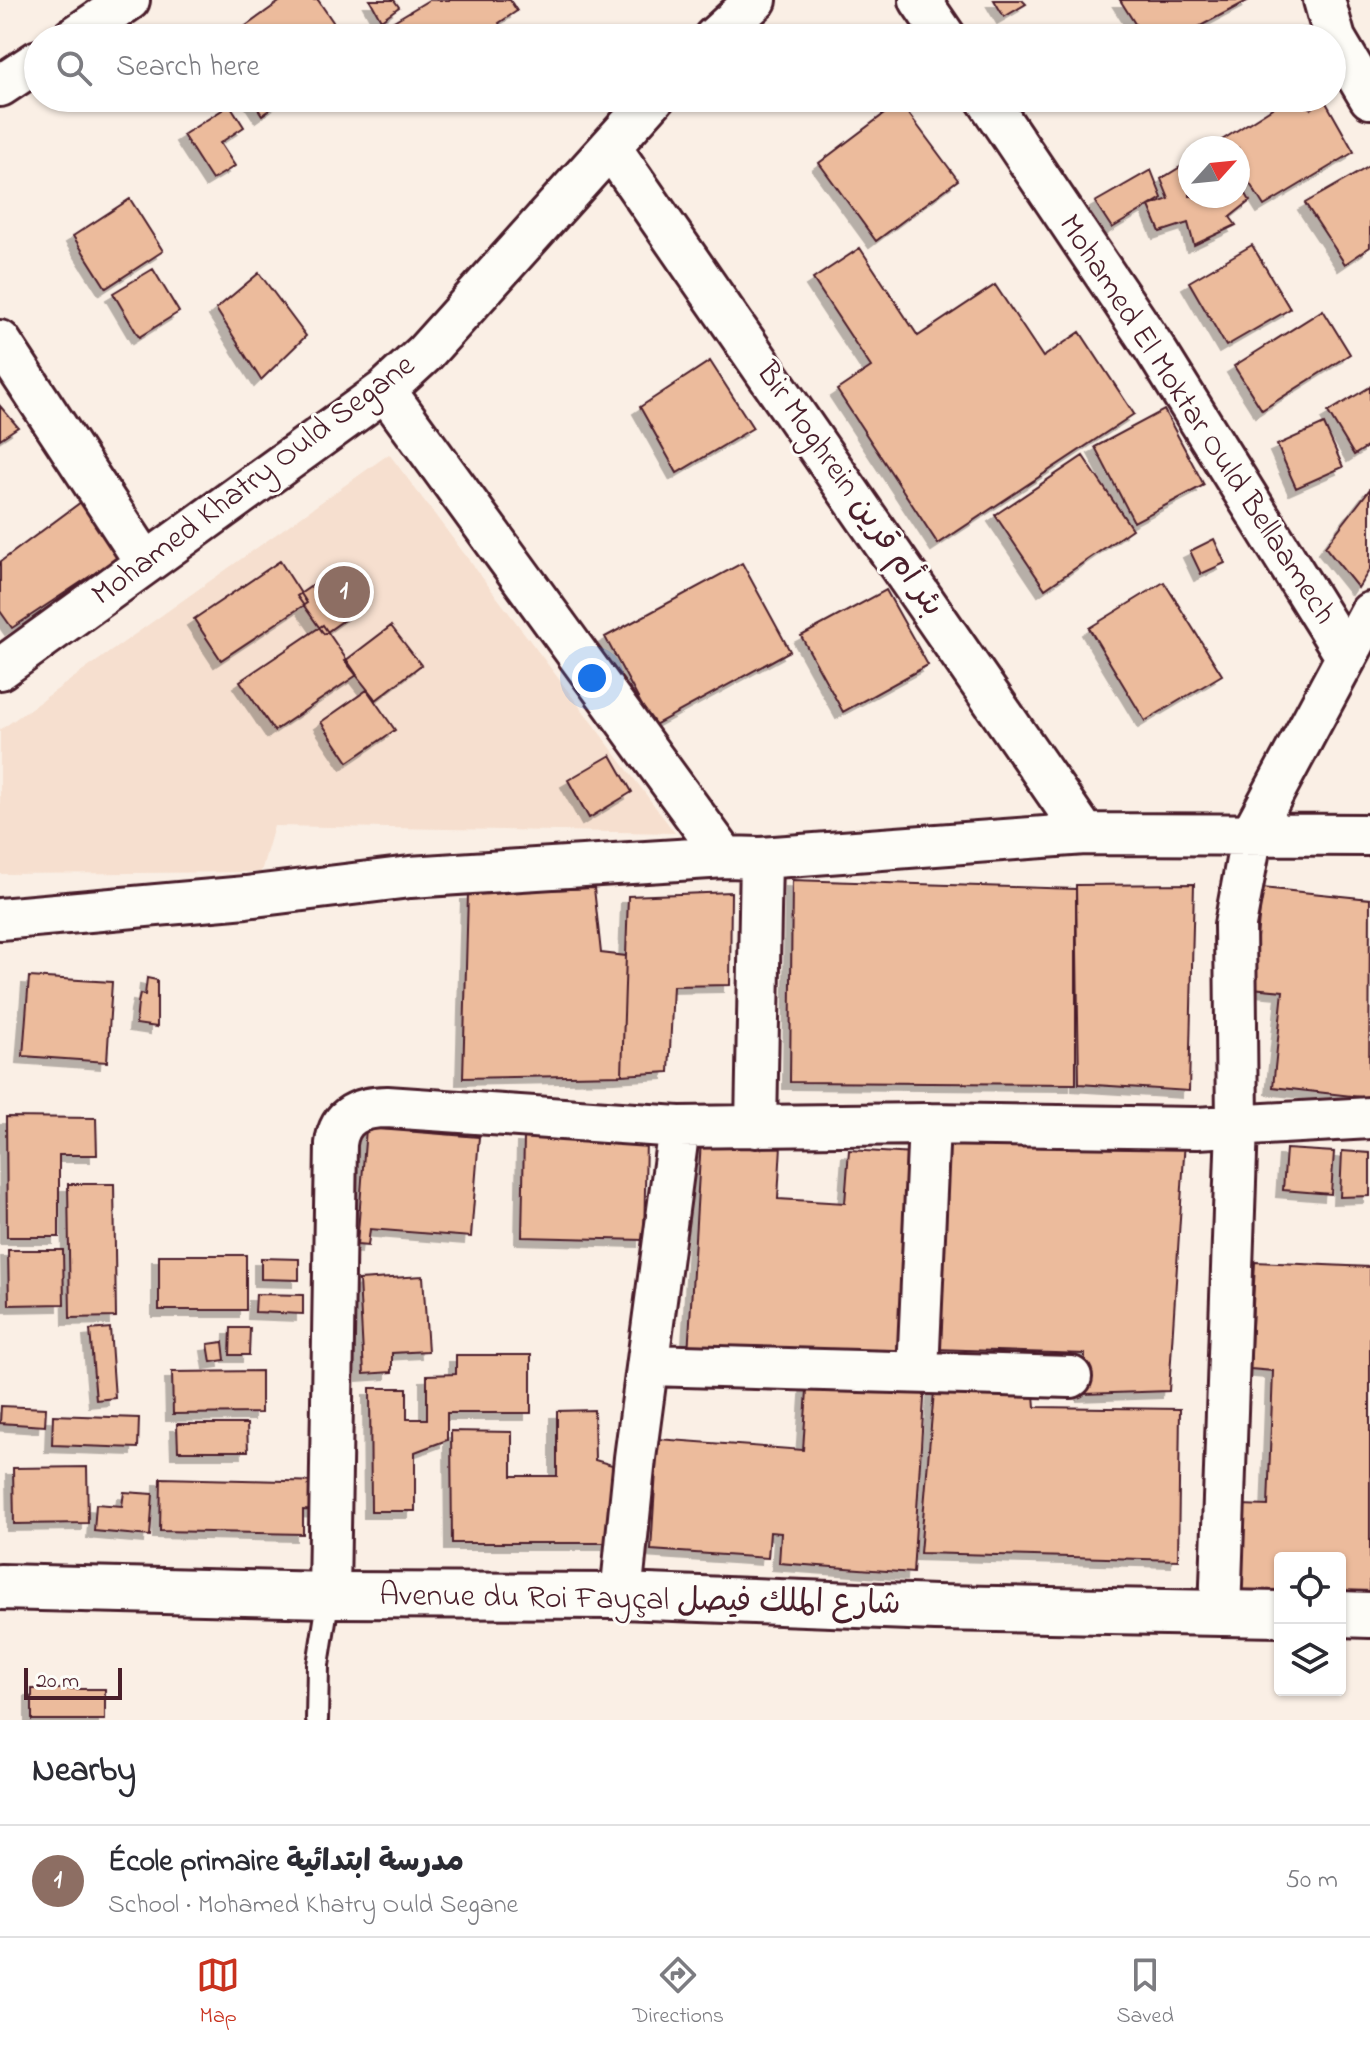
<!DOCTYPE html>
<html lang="en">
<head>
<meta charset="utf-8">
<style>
	:root { --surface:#fff; --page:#f2f2f3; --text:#2b2b33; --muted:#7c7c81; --line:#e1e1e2; --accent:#c8321e }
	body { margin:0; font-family:"Indie Flower","Playpen Sans Arabic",sans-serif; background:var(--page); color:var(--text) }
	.controls { position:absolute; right:24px; bottom:24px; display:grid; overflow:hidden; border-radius:8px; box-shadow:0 2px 6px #0004 }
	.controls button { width:72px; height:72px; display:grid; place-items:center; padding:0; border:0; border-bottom:2px solid var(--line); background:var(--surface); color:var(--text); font:40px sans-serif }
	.compass { position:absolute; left:1178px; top:136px; width:72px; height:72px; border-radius:50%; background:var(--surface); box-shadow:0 2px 6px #0004; rotate:63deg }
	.scale { position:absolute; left:24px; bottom:20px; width:98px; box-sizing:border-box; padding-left:8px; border:4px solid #4a1f2b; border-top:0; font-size:22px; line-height:28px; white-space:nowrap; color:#4a1f2b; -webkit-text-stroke:6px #fdfcf7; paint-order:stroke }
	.you { position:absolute; left:592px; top:678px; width:28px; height:28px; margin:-20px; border:6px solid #fff; border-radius:50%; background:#1a73e8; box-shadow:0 0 0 12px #1a73e833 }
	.badge { display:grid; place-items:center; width:52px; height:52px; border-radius:50%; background:var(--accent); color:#fff; font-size:26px; font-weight:700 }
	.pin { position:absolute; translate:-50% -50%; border:4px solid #fff; box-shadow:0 2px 8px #0006 }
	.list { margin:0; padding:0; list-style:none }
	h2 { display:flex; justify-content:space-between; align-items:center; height:104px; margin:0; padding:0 32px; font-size:34px }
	h2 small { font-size:26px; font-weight:400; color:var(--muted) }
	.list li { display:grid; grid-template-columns:52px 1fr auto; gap:24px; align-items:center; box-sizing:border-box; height:112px; padding:0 32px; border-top:2px solid var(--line) }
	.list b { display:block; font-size:30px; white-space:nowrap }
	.list p { margin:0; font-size:26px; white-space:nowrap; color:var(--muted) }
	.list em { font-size:26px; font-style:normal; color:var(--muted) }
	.icon { flex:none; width:44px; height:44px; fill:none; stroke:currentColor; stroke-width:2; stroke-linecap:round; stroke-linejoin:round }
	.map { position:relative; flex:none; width:1370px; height:1720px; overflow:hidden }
	.search { position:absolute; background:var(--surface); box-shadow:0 2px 6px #0004; left:24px; right:24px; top:24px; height:88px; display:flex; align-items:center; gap:20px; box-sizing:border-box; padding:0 28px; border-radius:44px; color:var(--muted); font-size:30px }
	.sheet { height:216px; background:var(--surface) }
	nav { display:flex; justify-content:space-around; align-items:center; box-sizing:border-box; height:112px; border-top:2px solid var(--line); background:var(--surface); font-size:22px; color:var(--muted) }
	nav a { display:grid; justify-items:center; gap:4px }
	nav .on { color:var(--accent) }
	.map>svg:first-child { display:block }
	.built { fill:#f6dfcf }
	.building { fill:#ecbb9c; stroke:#4a1f2b; stroke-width:2; filter:url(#shadow) }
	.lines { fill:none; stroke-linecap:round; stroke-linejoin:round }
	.service-casing { stroke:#4a1f2b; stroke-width:26 }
	.minor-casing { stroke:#4a1f2b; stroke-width:46 }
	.tertiary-casing { stroke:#4a1f2b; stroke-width:50 }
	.service { stroke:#fdfcf7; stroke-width:20 }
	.minor { stroke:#fdfcf7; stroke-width:40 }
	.tertiary { stroke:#fdfcf7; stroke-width:44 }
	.labels { text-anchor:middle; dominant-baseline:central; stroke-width:6; stroke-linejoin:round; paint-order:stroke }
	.street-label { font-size:32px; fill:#4a1f2b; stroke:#fdfcf7 }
</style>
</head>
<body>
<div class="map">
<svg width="1370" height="1720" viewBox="0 0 1370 1720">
	<defs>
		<filter id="shadow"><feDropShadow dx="-7" dy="7" stdDeviation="0" flood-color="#0004"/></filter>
	</defs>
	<rect width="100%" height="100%" fill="#faefe5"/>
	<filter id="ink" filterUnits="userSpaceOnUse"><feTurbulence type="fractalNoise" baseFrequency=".0125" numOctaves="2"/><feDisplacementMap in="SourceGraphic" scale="16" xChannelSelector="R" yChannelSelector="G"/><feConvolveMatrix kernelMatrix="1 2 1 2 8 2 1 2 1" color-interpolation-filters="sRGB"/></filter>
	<g filter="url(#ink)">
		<path class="built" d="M389,454L675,833L274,826L261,872L0,874V730Z"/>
		<path class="building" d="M282,0H318L344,38H229Z
			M370,0H394L399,7L381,20Z
			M429,0H510L517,11L499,23L508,38H382L377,31Z
			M994,0H1022L1026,4L1004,17Z
			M1120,0H1249L1178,38H1144Z
			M251,98H286L262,115Z
			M1288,98H1303L1311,109L1324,99L1354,152L1264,206L1238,165V148H1227L1222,140Z
			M900,102L958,180L876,241L819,163Z
			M230,105L244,127L220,143L235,166L212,180L183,135Z
			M1190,161V196H1238V180L1250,201L1230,217L1236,225L1194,245L1188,223L1160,232L1149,206L1169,199L1161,179Z
			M1370,166V247L1345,264L1305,203Z
			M1151,170L1162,198L1112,228L1095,202Z
			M130,199L163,251L106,288L73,236Z
			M1252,245L1290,309L1226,346L1189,282Z
			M860,248L918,336L995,285L1043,357L1080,332L1134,414L938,544L837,390L871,367L813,279Z
			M153,269L179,312L139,337L113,293Z
			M259,273L306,336L261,380L216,309Z
			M1323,310L1350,354L1262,410L1234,366Z
			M710,361L753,428L677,473L640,407Z
			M1370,387V445L1354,455L1328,412Z
			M0,406L18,427L0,439Z
			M1164,410L1204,485L1134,522L1095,447Z
			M1324,424L1343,467L1296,488L1277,445Z
			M1083,456L1132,529L1045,589L995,515Z
			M1370,489V569L1358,588L1325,547Z
			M81,502L119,557L12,628L0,611V562Z
			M1214,539L1225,563L1201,574L1190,551Z
			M280,561L307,603L221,660L194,619Z
			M742,563L790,651L653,726L605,637Z
			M342,565L368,603L324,634L297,596Z
			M1164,582L1222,675L1145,721L1089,628Z
			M886,590L928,665L843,712L801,636Z
			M323,625L357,675L274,731L240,681Z
			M391,626L421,665L376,700L345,661Z
			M367,690L395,730L348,762L321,722Z
			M611,755L632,792L589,818L568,780Z
			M792,880L1076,889V1084L790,1082Z
			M1194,884L1189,1091L1079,1084L1076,885Z
			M594,888L601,953L626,956L622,1075L463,1078L468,893Z
			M1262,888L1370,899L1369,1098L1273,1087L1283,991L1252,988Z
			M731,892L730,985L673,986L669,1072L622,1075L628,896Z
			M29,977L112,982L107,1062L23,1056Z
			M147,978L157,980V1027L136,1024L138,1003L140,994L145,995Z
			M6,1117L96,1118L97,1155H59V1237H7Z
			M366,1128L479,1137L471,1237L370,1229L368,1246L357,1245Z
			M524,1136L646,1139L644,1240L522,1237Z
			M943,1139L1185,1140L1169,1391L1084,1394L1085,1354L935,1349Z
			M701,1140L781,1145L778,1199L845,1203L849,1150L914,1154L902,1367L688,1354Z
			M1286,1149L1334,1152L1331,1194L1283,1190Z
			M1342,1151L1370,1153V1196L1340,1197Z
			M68,1184H114L116,1317L70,1318Z
			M8,1250H63L64,1304L9,1305Z
			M159,1255H246V1310H159Z
			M261,1258L299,1259V1280L261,1279Z
			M1255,1262L1370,1267V1599L1340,1597V1558H1280V1594L1238,1592L1241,1505L1268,1506L1273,1371L1250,1369Z
			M423,1276L428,1351L392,1353V1372L364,1374L359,1280Z
			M256,1294L303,1295V1314L255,1312Z
			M110,1328L115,1398L96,1400L90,1330Z
			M231,1328H250L249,1355H230Z
			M223,1342L225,1360L211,1362L208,1344Z
			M456,1355H531V1413H447V1440L415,1452V1511H371L370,1388H407V1419H427V1375L456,1374Z
			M261,1371V1413L173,1414L172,1372Z
			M808,1375L925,1383L913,1573L779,1563L781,1533L770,1532L768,1558L651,1550L658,1439L803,1450Z
			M935,1380L1033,1382L1035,1407L1180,1409L1178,1560L920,1553Z
			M1,1406L46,1408L45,1426L0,1423Z
			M594,1410L595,1460L612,1465V1543H452L451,1431L512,1432V1476H557V1411Z
			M53,1415L139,1418L138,1448L52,1445Z
			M177,1424H247L248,1451H178Z
			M87,1467L88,1523L14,1524L13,1468Z
			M161,1478L325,1482L324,1511L303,1510V1534L160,1531Z
			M124,1492L153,1494L150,1536L94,1531L96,1504L122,1506Z
			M32,1689H105V1720H32Z"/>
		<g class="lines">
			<g class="service-casing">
				<path id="service" d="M317,1720L318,1665L329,1595"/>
			</g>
			<g class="minor-casing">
				<path id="minor" d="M920,0L946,38
					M1324,0L1335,39L1370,98
					M73,38L129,0
					M714,38L756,0
					M0,86L38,61
					M986,98L1155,349L1346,656
					M611,148L1085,834
					M0,341L146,563
					M385,390L725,857
					M0,669L385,390L424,354L654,98
					M0,919L246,897L410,877L725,857L761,858L1085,834L1370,835
					M756,1127L761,858
					M648,1365L1071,1377
					M918,1371L929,1124
					M329,1595L336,1144C339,1115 361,1107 387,1107L679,1127L929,1124L1197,1128L1370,1118
					M621,1596L635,1458L679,1127
					M1220,1613L1237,1125L1235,925L1252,833L1370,613"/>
			</g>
			<g class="tertiary-casing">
				<path id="tertiary" d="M0,1587L329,1595L621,1596L935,1608L1280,1614
					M1340,1614L1370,1615"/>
			</g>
			<use href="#service" class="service"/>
			<use href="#minor" class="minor"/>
			<use href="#tertiary" class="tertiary"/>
		</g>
	</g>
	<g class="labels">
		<g class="street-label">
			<text transform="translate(1196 420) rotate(57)">Mohamed El Moktar Ould Bellaamech</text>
			<text transform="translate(254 481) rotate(-37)">Mohamed Khatry Ould Segane</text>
			<text transform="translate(849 490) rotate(55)">Bir Moghrein بئر أم قرين</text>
			<text transform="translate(640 1601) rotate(1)">Avenue du Roi Fayçal شارع الملك فيصل</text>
		</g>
	</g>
</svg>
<div class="controls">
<button><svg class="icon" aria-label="locate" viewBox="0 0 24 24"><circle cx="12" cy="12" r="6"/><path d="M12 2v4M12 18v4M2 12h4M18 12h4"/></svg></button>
<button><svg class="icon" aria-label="layers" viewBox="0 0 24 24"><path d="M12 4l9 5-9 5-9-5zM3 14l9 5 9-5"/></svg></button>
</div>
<svg class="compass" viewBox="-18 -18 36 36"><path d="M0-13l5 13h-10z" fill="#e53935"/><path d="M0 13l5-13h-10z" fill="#7c7c81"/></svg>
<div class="scale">20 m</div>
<div class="you"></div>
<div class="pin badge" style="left:344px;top:592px;background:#8d6e63">1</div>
<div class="search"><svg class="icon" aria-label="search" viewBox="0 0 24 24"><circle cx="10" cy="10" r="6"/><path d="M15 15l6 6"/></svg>Search here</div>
</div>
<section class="sheet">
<h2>Nearby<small></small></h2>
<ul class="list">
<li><span class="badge" style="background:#8d6e63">1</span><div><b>École primaire مدرسة ابتدائية</b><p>School · Mohamed Khatry Ould Segane</p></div><em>50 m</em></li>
</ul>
</section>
<nav>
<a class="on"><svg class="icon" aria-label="map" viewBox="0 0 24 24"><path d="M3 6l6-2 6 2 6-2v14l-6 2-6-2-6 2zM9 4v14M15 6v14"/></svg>Map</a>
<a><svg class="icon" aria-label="directions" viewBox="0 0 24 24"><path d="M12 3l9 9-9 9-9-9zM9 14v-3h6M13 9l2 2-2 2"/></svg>Directions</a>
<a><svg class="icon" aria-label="saved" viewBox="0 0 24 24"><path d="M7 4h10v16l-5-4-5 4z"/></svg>Saved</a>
</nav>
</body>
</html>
